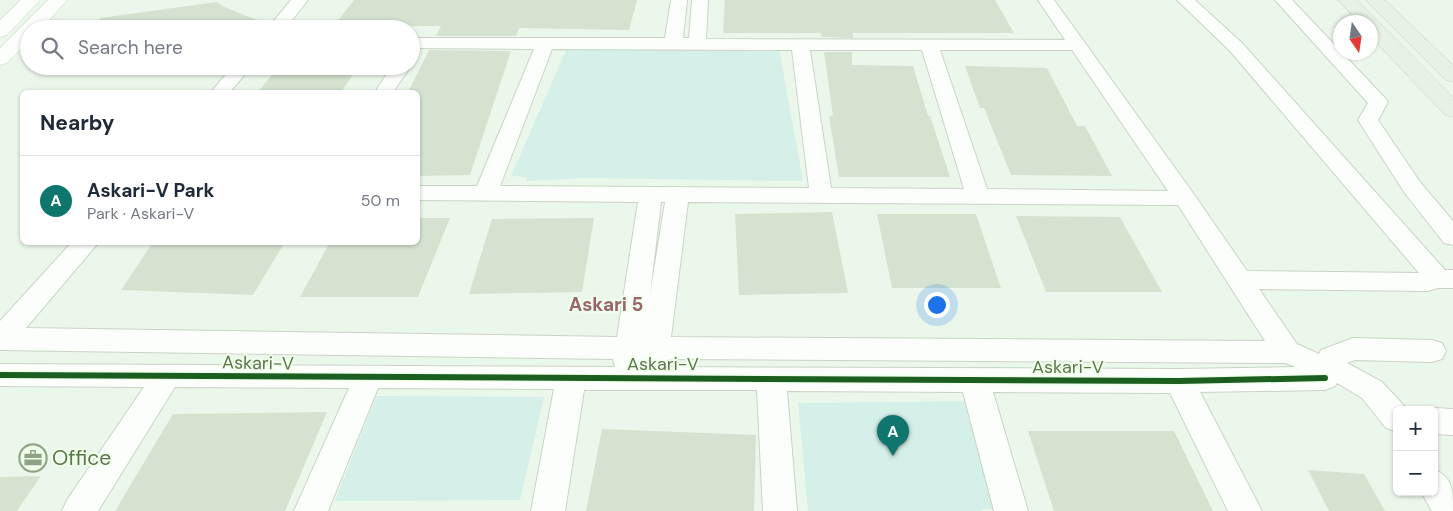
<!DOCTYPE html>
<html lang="en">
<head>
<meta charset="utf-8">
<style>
	:root { --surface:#fff; --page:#f6f6f7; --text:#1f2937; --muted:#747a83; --line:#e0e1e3; --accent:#0f766e }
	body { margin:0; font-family:"DM Sans",sans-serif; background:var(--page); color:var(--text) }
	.controls { position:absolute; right:15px; bottom:15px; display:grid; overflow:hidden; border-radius:8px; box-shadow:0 1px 4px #0004 }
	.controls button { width:45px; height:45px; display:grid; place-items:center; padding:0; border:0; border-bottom:1px solid var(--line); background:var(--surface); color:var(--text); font:25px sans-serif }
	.compass { position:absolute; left:1333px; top:15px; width:45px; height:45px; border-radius:50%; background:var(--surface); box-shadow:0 1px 4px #0004; rotate:167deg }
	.you { position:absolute; left:936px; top:304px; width:18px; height:18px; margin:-12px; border:4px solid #fff; border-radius:50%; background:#1a73e8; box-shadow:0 0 0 8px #1a73e833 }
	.badge { display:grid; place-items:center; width:32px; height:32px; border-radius:50%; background:var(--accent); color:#fff; font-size:16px; font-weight:700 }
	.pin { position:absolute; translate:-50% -41px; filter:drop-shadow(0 1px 2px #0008) }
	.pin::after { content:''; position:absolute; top:26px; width:18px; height:15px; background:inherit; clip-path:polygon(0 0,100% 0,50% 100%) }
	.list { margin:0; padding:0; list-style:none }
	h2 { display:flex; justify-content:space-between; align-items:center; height:65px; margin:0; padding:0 20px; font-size:21px }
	h2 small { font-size:16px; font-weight:400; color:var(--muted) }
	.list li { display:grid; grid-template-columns:32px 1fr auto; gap:15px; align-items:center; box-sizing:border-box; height:90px; padding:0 20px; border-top:1px solid var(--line) }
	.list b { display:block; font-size:19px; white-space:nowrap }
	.list p { margin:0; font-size:16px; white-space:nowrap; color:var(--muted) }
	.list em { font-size:16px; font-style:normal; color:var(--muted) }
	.icon { flex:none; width:28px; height:28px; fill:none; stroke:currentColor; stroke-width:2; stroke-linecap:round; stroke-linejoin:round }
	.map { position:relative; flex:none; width:1453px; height:511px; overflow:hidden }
	.search { position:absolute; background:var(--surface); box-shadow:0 1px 4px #0004; left:20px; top:20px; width:400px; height:55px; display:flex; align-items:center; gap:12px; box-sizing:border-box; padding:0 18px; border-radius:28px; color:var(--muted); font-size:19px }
	.panel { position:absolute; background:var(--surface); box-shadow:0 1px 4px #0004; left:20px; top:90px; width:400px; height:155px; border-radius:8px }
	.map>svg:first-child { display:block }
	.green { fill:#d5f0e8 }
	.building { fill:#d5e2cf }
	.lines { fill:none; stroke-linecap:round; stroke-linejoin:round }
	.minor-casing { stroke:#c8d5c3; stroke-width:2 }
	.secondary-casing { stroke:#c9d6c3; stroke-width:1 }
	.trunk-casing { stroke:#c8d3c2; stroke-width:1 }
	.minor { fill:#fcfefc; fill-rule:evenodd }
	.secondary { fill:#fcfefc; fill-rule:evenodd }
	.trunk { fill:#e8f2e4; fill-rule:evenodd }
	.cycleway-casing { stroke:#efffec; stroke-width:9 }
	.cycleway { stroke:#1b5e20; stroke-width:6 }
	.labels { text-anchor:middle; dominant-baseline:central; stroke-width:4; stroke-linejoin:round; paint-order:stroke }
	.street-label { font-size:18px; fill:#5c774a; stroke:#efffec }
	.neighbourhood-label { font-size:19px; font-weight:bold; fill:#9a656a; stroke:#efffec }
	.near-poi-label { font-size:21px; fill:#5c774a; stroke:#efffec; text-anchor:start }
</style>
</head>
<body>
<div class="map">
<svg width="1453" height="511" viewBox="0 0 1453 511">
	<rect width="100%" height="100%" fill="#ecf7eb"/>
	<path class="green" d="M606,49H779L803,181L586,178L526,181L527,177L511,176L566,50Z
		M376,396L544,397L520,500L335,501Z
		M968,401L999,509H981V511H808L798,403Z"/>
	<path class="building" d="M354,0H637L629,30L519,28L516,36H436L441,26H334Z
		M725,0H995L1014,33H853V38L822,37L821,33H723Z
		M217,2L222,6L259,21L223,26L217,29H101L100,18Z
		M429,50L511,51L470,175L418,176V92H408Z
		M824,52H852V65L913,66L928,116H930L950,177H839L829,116H833Z
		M279,66H359L341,92H258Z
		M965,66L1047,68L1077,126H1085L1112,176L1011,175L984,108H980Z
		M832,212L848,293L739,295L735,214Z
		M877,214H976L1001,288H892Z
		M1016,216L1120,217L1162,292H1046Z
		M418,218H450L418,297H300L330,242H418Z
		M594,218L582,292L469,294L492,219Z
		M153,242H285L253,295L121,290Z
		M327,412L285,511H115L173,414Z
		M602,429L756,435L754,511H586Z
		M1028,431H1174L1213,511H1054Z
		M1308,470L1364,474L1385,511H1329Z
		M41,476L17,511H0V477Z"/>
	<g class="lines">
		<g class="minor-casing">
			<path id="minor" d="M291,0H308L285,29H267Z
				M671,0H687L683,38H689L692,0H708L706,39L1065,40L1038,0H1054L1193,193L1247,271L1419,273L1230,51L1177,0H1195L1242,43L1445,270H1453V288H1438L1428,291L1259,289L1297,344L1319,354L1321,350L1353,338L1432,340L1442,343L1446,351L1442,359L1432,362L1355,360L1347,363L1382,382L1408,410H1397V432L1386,428L1362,398L1337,383L1335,386L1325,390L1200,392L1262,511H1228L1170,393L993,392L1028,511H994L963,392L787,391L797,511H763L757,390H584L565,511H531L554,389L378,388L328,511H294L349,388L175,387L98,511H62L67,500L144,387L0,386V364L615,367L613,359L0,350V321L72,242H99L26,328L617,337L638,202L418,200V186H477L534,49L411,48V38H665ZM552,49L792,50L809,188L500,186ZM810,50H922L964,189L831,188ZM940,50H1072L1168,191L987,189ZM661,202H665L650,295ZM688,202L1178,205L1265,341L671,337ZM668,359L1285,363L1296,367L1179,369L665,367Z
				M1275,0H1292L1385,98L1388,102L1378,120L1420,182L1453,221V245L1444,243L1404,192L1358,120L1368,103Z
				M233,66H252L230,92H211Z
				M392,66H411L393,92H375Z
				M1434,408L1453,409V435L1434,434V410H1430Z
				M1434,469C1453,478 1453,490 1453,511H1432L1421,492H1434Z"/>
		</g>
		<g class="secondary-casing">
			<path id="secondary" d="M21,0H40L7,35L0,37V20Z
				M48,0H67L41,29H29V41L7,63L0,65V48Z"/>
		</g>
		<g class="trunk-casing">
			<path id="trunk" d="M1338,0H1357L1453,97V117L1445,115L1370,36V22H1359Z
				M1366,0H1385L1453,65V82L1446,80Z"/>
		</g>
		<use href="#minor" class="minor"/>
		<use href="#secondary" class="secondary"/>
		<use href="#trunk" class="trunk"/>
		<g class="cycleway-casing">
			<path id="cycleway" d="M0,375L1179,381L1325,378"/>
		</g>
		<use href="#cycleway" class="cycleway"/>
	</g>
	<defs>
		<g id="office-ring" transform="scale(1.4375)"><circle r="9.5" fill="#efffec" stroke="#8ea482" stroke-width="1.5"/><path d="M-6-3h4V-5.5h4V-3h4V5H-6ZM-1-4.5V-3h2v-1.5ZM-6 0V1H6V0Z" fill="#8ea482"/></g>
	</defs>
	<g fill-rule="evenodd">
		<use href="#office-ring" x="33" y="458"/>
	</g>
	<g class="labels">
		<g class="street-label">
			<text transform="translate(258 363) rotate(1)">Askari-V</text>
			<text x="663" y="364">Askari-V</text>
			<text x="1068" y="367">Askari-V</text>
		</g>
		<g class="neighbourhood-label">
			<text x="606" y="304">Askari 5</text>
		</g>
		<g class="near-poi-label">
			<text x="52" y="458">Office</text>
		</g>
	</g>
</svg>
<div class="controls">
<button>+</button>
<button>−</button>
</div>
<svg class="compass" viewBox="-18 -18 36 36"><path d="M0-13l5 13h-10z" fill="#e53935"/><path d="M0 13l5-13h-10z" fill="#747a83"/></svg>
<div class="you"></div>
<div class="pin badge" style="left:893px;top:456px">A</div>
<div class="search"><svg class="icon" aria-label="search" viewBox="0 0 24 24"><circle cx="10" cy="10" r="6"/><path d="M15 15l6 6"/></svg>Search here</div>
<section class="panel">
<h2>Nearby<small></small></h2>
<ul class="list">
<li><span class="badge">A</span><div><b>Askari-V Park</b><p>Park · Askari-V</p></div><em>50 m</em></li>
</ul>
</section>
</div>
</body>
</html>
